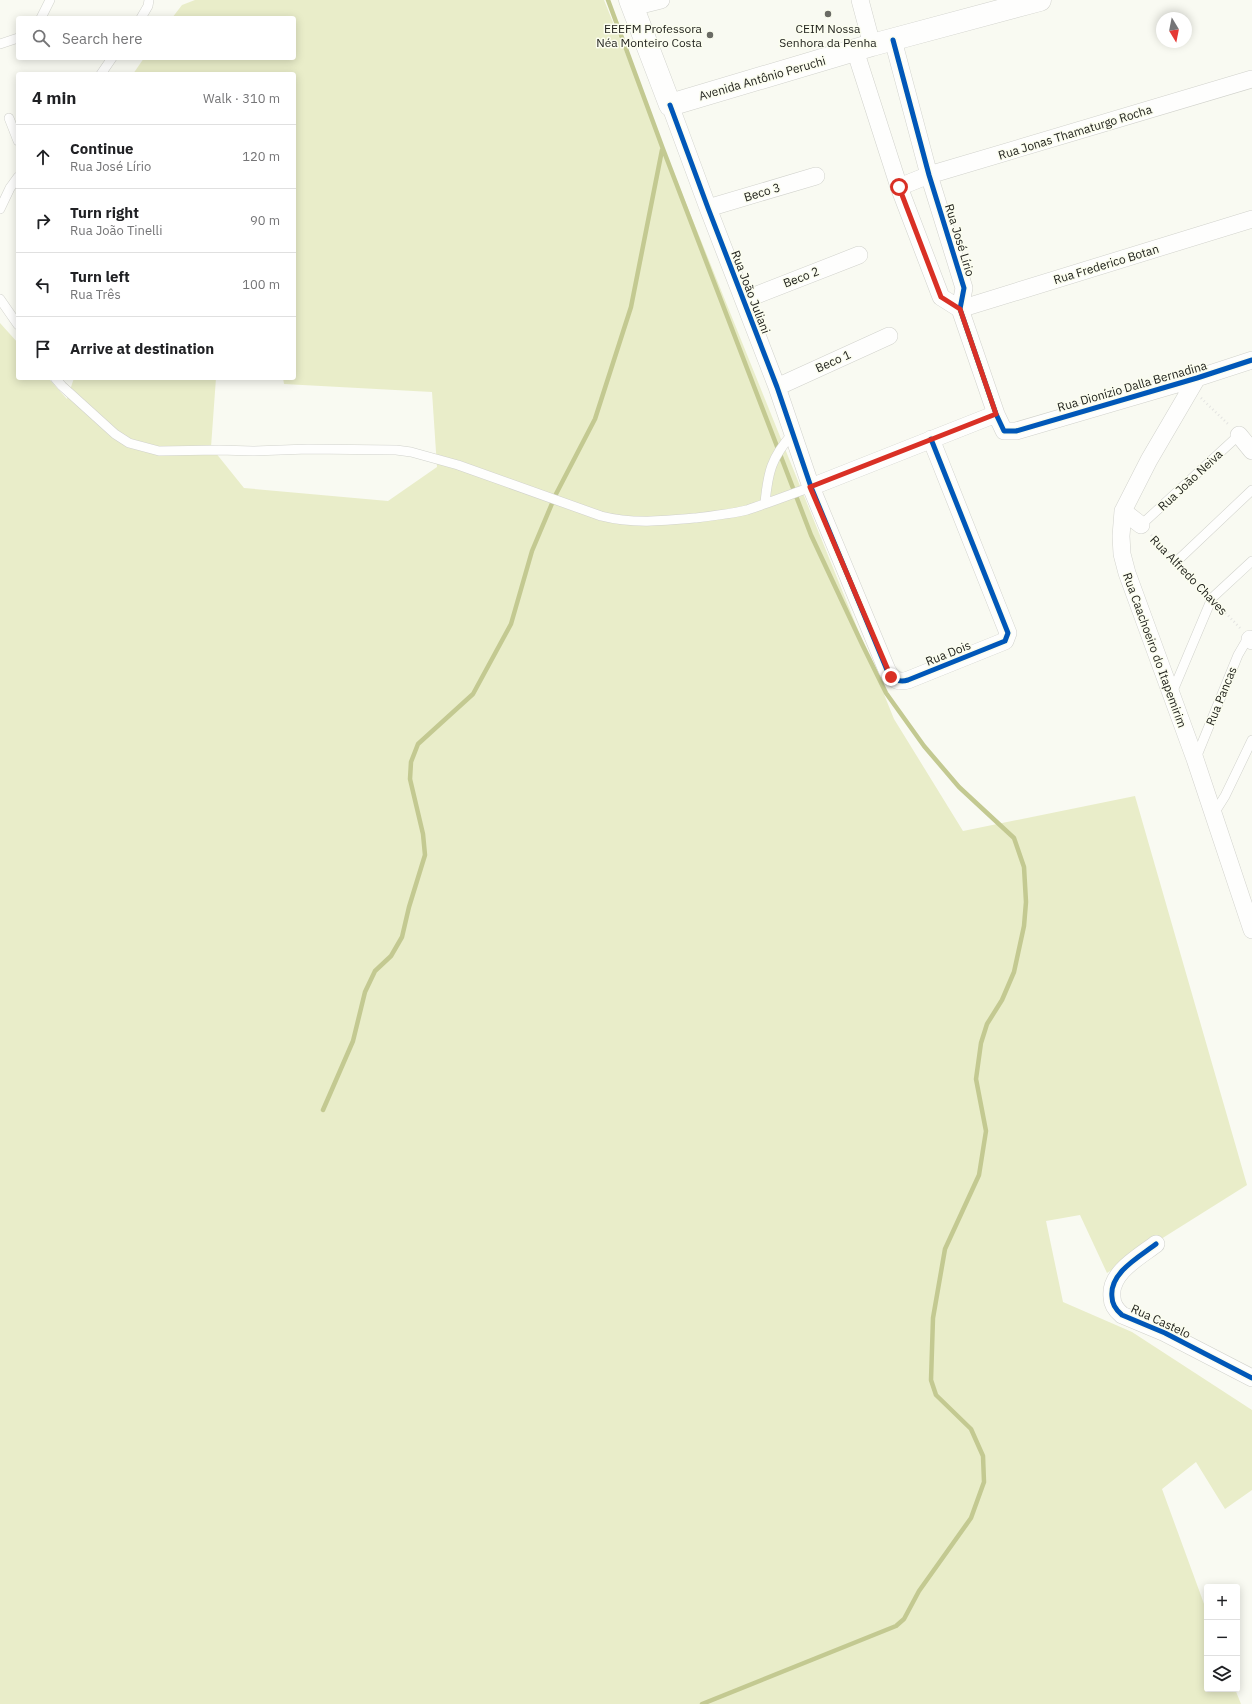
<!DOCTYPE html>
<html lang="en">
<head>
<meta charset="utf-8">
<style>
	:root { --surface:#fff; --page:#f2f2f2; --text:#202124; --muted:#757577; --line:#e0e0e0 }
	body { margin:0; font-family:"IBM Plex Sans",sans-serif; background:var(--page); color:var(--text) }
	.controls { position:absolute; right:12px; bottom:12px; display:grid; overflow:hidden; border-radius:4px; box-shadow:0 2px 10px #0003 }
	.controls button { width:36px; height:36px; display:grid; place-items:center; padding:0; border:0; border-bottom:1px solid var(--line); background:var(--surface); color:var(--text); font:20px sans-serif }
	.compass { position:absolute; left:1156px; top:12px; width:36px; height:36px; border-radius:50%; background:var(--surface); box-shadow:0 2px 10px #0003; rotate:170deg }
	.stop { position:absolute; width:12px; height:12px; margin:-9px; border:3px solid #d93025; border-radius:50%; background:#fff }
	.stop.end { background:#d93025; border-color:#fff; box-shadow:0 1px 4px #0008 }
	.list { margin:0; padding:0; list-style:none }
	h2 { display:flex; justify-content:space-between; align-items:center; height:52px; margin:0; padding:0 16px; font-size:17px }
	h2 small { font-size:13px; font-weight:400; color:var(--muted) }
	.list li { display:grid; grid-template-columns:26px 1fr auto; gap:12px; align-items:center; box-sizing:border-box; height:64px; padding:0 16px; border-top:1px solid var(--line) }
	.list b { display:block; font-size:15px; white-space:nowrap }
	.list p { margin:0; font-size:13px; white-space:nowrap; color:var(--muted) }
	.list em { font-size:13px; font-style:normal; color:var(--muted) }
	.icon { flex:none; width:22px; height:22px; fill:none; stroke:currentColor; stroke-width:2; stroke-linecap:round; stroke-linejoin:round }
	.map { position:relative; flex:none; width:1252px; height:1704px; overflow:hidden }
	.search { position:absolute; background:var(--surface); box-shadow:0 2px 10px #0003; left:16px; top:16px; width:280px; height:44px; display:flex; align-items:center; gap:10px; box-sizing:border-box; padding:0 14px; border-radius:4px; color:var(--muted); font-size:15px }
	.panel { position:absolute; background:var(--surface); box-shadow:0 2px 10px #0003; left:16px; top:72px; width:280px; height:308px; border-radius:4px }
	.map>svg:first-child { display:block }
	.green { fill:#e9edc9 }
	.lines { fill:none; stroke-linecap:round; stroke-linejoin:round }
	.stream { stroke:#c3c991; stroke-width:4.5 }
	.service-casing { stroke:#d1d2cc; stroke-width:10 }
	.minor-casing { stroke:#d1d2cc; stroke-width:18 }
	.secondary-casing { stroke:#d1d2cc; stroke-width:23 }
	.path { stroke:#e3e3e1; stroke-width:2.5; stroke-dasharray:1 3; stroke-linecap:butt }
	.service { stroke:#fefefd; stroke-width:9 }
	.minor { stroke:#fefefd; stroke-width:17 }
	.secondary { stroke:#fefefd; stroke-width:22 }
	.cycleway-casing { stroke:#fbfdef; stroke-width:8 }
	.cycleway { stroke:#0057b8; stroke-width:5 }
	.route { stroke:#d93025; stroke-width:5 }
	.poi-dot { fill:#6a6b65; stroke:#fbfdef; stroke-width:1.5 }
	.labels { text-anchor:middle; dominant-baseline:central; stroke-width:3; stroke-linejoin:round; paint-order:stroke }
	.poi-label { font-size:12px; fill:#1d1e19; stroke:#fbfdef; text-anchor:end }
	.street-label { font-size:12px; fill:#1d1e19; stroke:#fbfdef }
</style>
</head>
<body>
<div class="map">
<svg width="1252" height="1704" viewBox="0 0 1252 1704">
	<rect width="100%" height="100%" fill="#f9faf2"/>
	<path class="green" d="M195,0H604L894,719L963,831L1135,796L1247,1185L1107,1273L1080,1215L1046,1221L1063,1302L1132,1332L1252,1410V1490L1225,1509L1196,1462L1162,1489L1207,1612V1689H1235L1241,1704H0V323L18,343V378H48L67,399L74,378H216L211,447L244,488L388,501L437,467L432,392L284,384L283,378H294V74H133L144,58H294V18H172L182,5Z"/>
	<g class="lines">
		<path class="stream" d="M608,0L663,149L811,535L862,644L886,693L924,746L959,787L1014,838L1024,867L1026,902L1024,926L1014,972L1002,1000L987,1024L981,1043L976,1079L986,1131L979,1175L945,1249L933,1318L931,1380L936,1395L971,1429L983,1456L984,1482L971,1518L919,1591L904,1619L896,1626L702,1704
			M323,1110L353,1041L365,992L375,971L391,956L402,937L409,907L425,855L423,834L410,779L411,762L418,744L473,694L511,624L532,551L556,494L595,419L631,307L662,150"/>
		<g class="service-casing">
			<path id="service" d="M41,18L50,0
				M141,18L148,6L149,0
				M0,44L18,38
				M101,74L112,58
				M9,118L18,141
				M0,209L10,188L18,177
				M0,299L18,325
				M55,378L62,386L115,434L129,443L159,451L219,450L253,451L308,449L396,450L411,452L458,465L601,516C632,524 663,521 695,518C712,516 730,514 747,510C768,503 789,495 811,487
				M765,503C768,472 771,458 793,433
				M1141,525L1239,435
				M1177,561L1252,490
				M1172,693L1212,598L1252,561
				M1196,758L1238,655L1245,643L1252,637
				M1213,815L1225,796L1252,740"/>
		</g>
		<g class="minor-casing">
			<path id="minor" d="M860,0L872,45
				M633,7L661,0
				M893,40L929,175L964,288L960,309L996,414L1004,431H1016L1197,378L1252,360
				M855,50L899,187L941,297L960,309L1252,219
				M670,105L708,208L777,387L811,487L887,670C892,679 898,683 908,680L1005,641L1008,633L931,439
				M899,187L929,175L1252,79
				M708,208L816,176
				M744,300L859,255
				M1197,378L1149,460L1123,511L1121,536L1122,554L1127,573L1195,759L1252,930
				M777,387L889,336
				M1239,435L1252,451
				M811,487L996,414
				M1123,511L1141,525
				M1250,639L1252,641
				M1156,1244C1139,1257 1109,1273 1112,1297C1112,1304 1116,1310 1122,1315L1165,1333L1252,1378"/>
		</g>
		<g class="secondary-casing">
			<path id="secondary" d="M630,0L670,105L872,45L1040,0"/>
		</g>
		<path class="path" d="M1201,398L1229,425
			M1151,535L1170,554
			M1185,569L1204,590
			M1220,607L1240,628"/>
		<use href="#service" class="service"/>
		<use href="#minor" class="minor"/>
		<use href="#secondary" class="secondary"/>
		<g class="cycleway-casing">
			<path id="cycleway" d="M893,40L929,175L964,288L960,309L996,414L1004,431H1016L1197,378L1252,360
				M670,105L708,208L777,387L811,487L887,670C892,679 898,683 908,680L1005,641L1008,633L931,439
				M1156,1244C1139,1257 1109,1273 1112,1297C1112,1304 1116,1310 1122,1315L1165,1333L1252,1378"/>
		</g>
		<use href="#cycleway" class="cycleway"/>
	</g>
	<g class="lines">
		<path class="route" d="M891,677L810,487L996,414L960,309L941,297L899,187"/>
	</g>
	<g class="poi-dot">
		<circle cx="828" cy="14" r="4"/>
		<circle cx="710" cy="35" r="4"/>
	</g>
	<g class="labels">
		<g class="poi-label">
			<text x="702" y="28">EEEFM Professora<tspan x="702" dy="14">Néa Monteiro Costa</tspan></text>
			<text x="828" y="28" text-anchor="middle">CEIM Nossa<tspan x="828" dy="14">Senhora da Penha</tspan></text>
		</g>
		<g class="street-label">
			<text transform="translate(762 78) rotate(-16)">Avenida Antônio Peruchi</text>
			<text transform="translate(1075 132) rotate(-17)">Rua Jonas Thamaturgo Rocha</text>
			<text transform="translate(762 192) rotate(-17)">Beco 3</text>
			<text transform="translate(960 240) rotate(73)">Rua José Lírio</text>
			<text transform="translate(1106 264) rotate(-17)">Rua Frederico Botan</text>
			<text transform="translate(801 277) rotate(-21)">Beco 2</text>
			<text transform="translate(751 292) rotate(69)">Rua João Juliani</text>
			<text transform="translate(833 361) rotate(-24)">Beco 1</text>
			<text transform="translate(1132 386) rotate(-16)">Rua Dionízio Dalla Bernadina</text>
			<text transform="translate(1190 480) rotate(-43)">Rua João Neiva</text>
			<text transform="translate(1189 575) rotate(46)">Rua Alfredo Chaves</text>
			<text transform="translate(1155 650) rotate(70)">Rua Caachoeiro do Itapemirim</text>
			<text transform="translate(948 653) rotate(-22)">Rua Dois</text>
			<text transform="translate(1221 696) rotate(-68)">Rua Pancas</text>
			<text transform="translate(1161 1321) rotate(25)">Rua Castelo</text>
		</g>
	</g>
</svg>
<div class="controls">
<button>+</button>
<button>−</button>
<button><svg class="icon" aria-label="layers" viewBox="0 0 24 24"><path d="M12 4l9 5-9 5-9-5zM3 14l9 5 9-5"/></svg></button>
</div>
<svg class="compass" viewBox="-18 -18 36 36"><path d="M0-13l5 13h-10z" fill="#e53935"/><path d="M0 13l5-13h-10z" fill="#757577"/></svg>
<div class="stop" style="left:899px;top:187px"></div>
<div class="stop end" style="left:891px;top:677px"></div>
<div class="search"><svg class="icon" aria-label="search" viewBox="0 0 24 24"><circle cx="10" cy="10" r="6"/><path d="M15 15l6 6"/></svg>Search here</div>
<section class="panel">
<h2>4 min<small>Walk · 310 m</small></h2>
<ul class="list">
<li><svg class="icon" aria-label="ahead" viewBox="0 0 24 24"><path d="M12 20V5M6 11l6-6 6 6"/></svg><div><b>Continue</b><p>Rua José Lírio</p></div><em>120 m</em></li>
<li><svg class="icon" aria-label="right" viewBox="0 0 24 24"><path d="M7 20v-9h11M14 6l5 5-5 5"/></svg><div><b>Turn right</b><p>Rua João Tinelli</p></div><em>90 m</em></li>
<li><svg class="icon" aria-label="left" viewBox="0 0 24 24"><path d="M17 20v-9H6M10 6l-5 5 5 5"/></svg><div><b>Turn left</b><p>Rua Três</p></div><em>100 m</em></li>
<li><svg class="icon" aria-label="arrive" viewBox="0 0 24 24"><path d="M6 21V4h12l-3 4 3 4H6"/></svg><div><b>Arrive at destination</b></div></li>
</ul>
</section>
</div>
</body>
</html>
